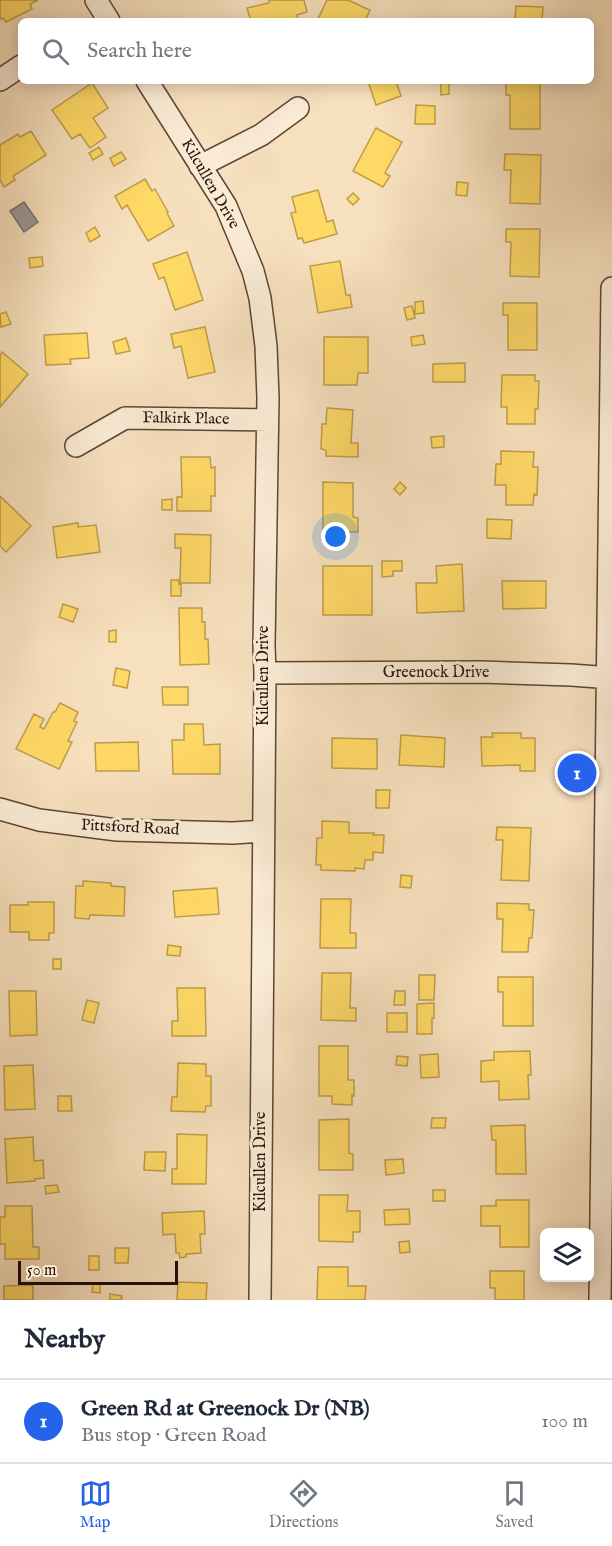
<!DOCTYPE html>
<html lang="en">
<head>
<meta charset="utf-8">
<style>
	:root { --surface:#fff; --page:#f6f6f7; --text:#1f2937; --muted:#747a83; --line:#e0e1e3; --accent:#2563eb }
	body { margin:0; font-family:"IM FELL English",serif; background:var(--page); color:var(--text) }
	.controls { position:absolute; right:18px; bottom:18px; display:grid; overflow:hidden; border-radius:9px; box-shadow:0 3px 15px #0003 }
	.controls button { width:54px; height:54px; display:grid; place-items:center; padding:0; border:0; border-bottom:2px solid var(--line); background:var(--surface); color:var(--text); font:30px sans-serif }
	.scale { position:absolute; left:18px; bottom:15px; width:160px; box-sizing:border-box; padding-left:6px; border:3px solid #281109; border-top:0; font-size:16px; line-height:21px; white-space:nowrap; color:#281109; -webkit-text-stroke:4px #faebd5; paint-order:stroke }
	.you { position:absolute; left:336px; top:537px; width:21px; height:21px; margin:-15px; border:4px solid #fff; border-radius:50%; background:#1a73e8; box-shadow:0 0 0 9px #1a73e833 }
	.badge { display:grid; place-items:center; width:39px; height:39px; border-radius:50%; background:var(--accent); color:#fff; font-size:20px; font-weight:700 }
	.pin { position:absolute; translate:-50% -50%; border:3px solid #fff; box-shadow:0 2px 6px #0006 }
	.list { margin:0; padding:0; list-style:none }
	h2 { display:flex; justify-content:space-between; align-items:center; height:78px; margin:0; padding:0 24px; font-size:26px }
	h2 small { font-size:20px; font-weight:400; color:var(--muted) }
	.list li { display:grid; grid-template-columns:39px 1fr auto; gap:18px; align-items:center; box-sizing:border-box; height:84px; padding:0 24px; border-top:2px solid var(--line) }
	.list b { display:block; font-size:22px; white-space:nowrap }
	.list p { margin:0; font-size:20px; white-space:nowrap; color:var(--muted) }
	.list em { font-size:20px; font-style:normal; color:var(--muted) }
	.icon { flex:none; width:33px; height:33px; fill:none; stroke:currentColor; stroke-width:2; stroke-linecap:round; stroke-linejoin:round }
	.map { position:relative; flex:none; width:612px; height:1300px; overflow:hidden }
	.search { position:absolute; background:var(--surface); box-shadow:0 3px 15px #0003; left:18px; right:18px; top:18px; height:66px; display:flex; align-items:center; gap:15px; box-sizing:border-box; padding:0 21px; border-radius:9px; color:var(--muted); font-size:22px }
	.sheet { height:162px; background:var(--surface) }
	nav { display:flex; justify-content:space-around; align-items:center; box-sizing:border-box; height:84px; border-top:2px solid var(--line); background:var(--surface); font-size:16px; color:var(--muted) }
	nav a { display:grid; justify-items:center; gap:3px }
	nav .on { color:var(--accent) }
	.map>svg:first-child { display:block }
	.homes { fill:#ffd966; stroke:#be9d4a; stroke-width:1.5 }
	.industry { fill:#999; stroke:#77706e; stroke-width:1.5 }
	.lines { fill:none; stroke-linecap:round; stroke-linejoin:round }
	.minor-casing { stroke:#5c4536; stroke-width:24 }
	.minor { stroke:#faebd5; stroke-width:21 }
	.labels { text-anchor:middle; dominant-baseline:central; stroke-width:6; stroke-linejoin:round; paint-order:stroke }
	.street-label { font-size:16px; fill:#281109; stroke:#faebd5 }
</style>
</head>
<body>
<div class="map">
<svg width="612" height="1300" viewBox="0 0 612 1300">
	<rect width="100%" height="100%" fill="#f7e0be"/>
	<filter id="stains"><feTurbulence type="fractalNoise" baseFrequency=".00333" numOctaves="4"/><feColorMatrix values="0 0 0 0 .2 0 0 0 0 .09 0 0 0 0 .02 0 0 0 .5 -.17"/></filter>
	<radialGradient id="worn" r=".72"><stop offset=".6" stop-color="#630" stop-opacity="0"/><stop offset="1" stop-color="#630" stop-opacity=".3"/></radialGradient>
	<path class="homes" d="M0,0H38L30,4L32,9L6,22L3,18L0,19Z
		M269,0H304L307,12L297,15L298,21H251L247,8L269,3Z
		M327,0H348L370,10L365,21H322L318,19Z
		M516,6L543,7L542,21H515Z
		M368,81H396L401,96L376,105Z
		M441,81H449V94L441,95Z
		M506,82H540V129H510V95H506Z
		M92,83L108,108L93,118L106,137L90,148L80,134L72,139L52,110Z
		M416,105L435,106V124H415Z
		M376,128L402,142L385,173L390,176L383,187L353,171Z
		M31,131L46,155L13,176L15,180L4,187L0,180V145L18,134L20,137Z
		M99,147L103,154L93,160L89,153Z
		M121,152L126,159L114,166L110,158Z
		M505,154L541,155L540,204L510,203L511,170H504Z
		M145,179L152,191L155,189L168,212L167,213L174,226L148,241L127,205L122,209L115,196Z
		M457,182L468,183L467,196L456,195Z
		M318,190L327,222L333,220L337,234L304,243L302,238L298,239L291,213L296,212L292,197Z
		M353,193L359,199L353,205L347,199Z
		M95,227L100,236L90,242L86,233Z
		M506,229H540L539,277L510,276L511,242H506Z
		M187,252L203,300L175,310L164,277L159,279L153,264Z
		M42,257L43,266L30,268L29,258Z
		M340,261L346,295H350L352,307L318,313L310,266Z
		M423,301L424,313L415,314V302Z
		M503,303H537V350H508V315H503Z
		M412,306L415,318L407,320L404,308Z
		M6,312L11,324L1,327L0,314Z
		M205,327L215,372L188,378L181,346L174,348L171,334Z
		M87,333L89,358L70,359L71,364L46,365L44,335Z
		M423,335L425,344L412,346L411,337Z
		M324,337H368V373H358L357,385H324Z
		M126,338L130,351L116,354L113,342Z
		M2,352L28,374L0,407V356Z
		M465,363V382H433V364Z
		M502,375H535V381H539L538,409H535V424H507V407H501Z
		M327,408L353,410L351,443H358V457L326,456V450L321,449L322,424H326Z
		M444,436V447L432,448L431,437Z
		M501,451L534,452L533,467H538L537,495L534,494L533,505H506V485H495L496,464H501Z
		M181,457H210L211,468L215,467V496H211V511H177V497H182Z
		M323,482L353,483V517L358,518V532H323Z
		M400,482L406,488L400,495L394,489Z
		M0,496L31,526L6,552L0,546Z
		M172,499V510H162V500Z
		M487,519L512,520L511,539L487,538Z
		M78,523V527L96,525L100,552L57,558L53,527Z
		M175,534L211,535L210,583H180L181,548H175Z
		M382,561H402V571H393V576L382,577Z
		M462,564L464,611L417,613L416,583H437L436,566Z
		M323,566H372V615H323Z
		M171,580H179V584L181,583V596H171Z
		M502,581H546V608L503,609Z
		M63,604L78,609L73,622L59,617Z
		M179,608H202V622H205V639H208L209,664L180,665Z
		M116,630V642H109V631Z
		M116,668L130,671L127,688L113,685Z
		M162,687H188V705H163Z
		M60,703L78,712L74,721L77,722L68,741L72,742L59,769L16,749L34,714L44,719L40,727L44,729L53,712H55Z
		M184,724H203L204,745L220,744V774H173L172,740H184Z
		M492,733H521V738H535V771H520V765L482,766L481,737H493Z
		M401,735L445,738L444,767L399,765Z
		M332,738L377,739V769L332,768Z
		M138,742L139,771H96L95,743Z
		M376,790H390L389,808H376Z
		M322,821L349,822V833H374L373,835H384L383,853L373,852V860H365L364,869L355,868V871L321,870V865H316L317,838H322Z
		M497,827L531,828L529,881L501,880L503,840H496Z
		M401,875L412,876L411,888L400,887Z
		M83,881L111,883V886L125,887L124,916L90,915L89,919L75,918L76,886H83Z
		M217,888L219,914L175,917L173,891Z
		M321,899H351L350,933H356V948H320Z
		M28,902H54V933H49V940H29V932H10V905H28Z
		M497,903L529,904V910H534L532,938H529L528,952H502L503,919H497Z
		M168,945L181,947L180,956L167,955Z
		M53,959H61V969H53Z
		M322,973H351L350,1008H356V1021L321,1020Z
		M419,975H435L434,1000H419Z
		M498,977H533V1026H503V992H498Z
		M177,988H205L206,1036H172V1021H178Z
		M9,991H36L37,1035L10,1036Z
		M395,991H405V1005H394Z
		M87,1000L99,1003L94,1023L82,1020Z
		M434,1003V1018H432V1034H417V1004Z
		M387,1013H407V1032H387Z
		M319,1046H348V1080H354V1096L352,1095V1105L332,1104V1096H319Z
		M530,1051L531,1075H528L529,1099L499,1100V1081L481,1082V1061L494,1060V1052Z
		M438,1054L439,1077L421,1078L420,1055Z
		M397,1056L408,1057L407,1066L396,1065Z
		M178,1063L206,1064V1076H211V1106H206L205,1112L171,1111L172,1097H177Z
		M33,1065L35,1109L5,1110L4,1066Z
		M58,1096H71L72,1111H58Z
		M432,1118H446L445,1128H431Z
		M349,1119V1153L353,1154V1170H319V1120Z
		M525,1125L526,1174H496V1140H492L491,1126Z
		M177,1134L207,1135L206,1184H172V1169H177Z
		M33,1137L34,1161L43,1160L44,1178L35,1179V1181L7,1183L5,1139Z
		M145,1152H166L165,1171L144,1170Z
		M403,1159L404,1173L386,1175L385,1160Z
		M57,1185L59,1192L46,1194L45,1186Z
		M433,1190H445V1201H433Z
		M319,1195H348L347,1211H360V1232H353V1242L319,1241Z
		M496,1200H529V1247H500V1226H481V1206H496Z
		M5,1206H32L33,1247H39V1259H5V1244H0V1217H5Z
		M409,1209L410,1224L385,1225L384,1210Z
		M204,1211L205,1234H200L201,1253L186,1254V1257L180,1258L179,1253H176L175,1234L163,1235L162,1213Z
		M409,1241L410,1252L400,1253L399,1242Z
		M115,1248H129L128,1263H115Z
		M89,1256H99V1270H89Z
		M318,1267H348V1286H366L365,1300H317Z
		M490,1271H524V1300H495V1288H490Z
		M178,1282L207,1283L206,1300H177Z
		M93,1284H100V1293L92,1292Z
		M33,1285V1300H4V1286Z
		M110,1294L122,1296L121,1300H110Z"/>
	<path class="industry" d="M24,202L38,222L24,232L10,211Z"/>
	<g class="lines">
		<g class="minor-casing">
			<path id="minor" d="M96,0L109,21
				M0,80L21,66
				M147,81L226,206L253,271L260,298L266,346L268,398L264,646L265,673L260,1300
				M200,166L261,135L298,108
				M76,446L125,418L267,420
				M265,673L481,672L571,675L612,678
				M0,809L39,820L117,830L233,833L263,831
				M600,1300L612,288"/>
		</g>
		<use href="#minor" class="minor"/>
	</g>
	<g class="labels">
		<g class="street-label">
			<text transform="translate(210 184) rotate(60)">Kilcullen Drive</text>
			<text transform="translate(186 419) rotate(1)">Falkirk Place</text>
			<text x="436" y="673">Greenock Drive</text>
			<text transform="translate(264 676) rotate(-90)">Kilcullen Drive</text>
			<text transform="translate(130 828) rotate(3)">Pittsford Road</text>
			<text transform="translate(261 1162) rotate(-90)">Kilcullen Drive</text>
		</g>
	</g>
	<rect width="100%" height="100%" filter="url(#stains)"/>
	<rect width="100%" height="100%" fill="url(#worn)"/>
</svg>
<div class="controls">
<button><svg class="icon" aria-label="layers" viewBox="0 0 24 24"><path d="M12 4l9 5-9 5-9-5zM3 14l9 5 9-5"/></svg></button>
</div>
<div class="scale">50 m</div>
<div class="you"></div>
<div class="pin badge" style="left:577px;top:773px">1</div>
<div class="search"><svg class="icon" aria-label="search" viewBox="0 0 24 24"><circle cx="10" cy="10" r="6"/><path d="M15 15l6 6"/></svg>Search here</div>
</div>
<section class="sheet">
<h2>Nearby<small></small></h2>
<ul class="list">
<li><span class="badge">1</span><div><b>Green Rd at Greenock Dr (NB)</b><p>Bus stop · Green Road</p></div><em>100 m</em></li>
</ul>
</section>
<nav>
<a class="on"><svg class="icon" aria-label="map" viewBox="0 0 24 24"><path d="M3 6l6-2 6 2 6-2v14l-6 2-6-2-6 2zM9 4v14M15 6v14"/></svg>Map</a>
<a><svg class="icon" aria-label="directions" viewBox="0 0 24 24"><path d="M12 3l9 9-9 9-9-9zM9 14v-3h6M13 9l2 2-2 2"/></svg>Directions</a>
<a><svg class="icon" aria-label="saved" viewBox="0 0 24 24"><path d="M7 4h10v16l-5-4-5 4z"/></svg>Saved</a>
</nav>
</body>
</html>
